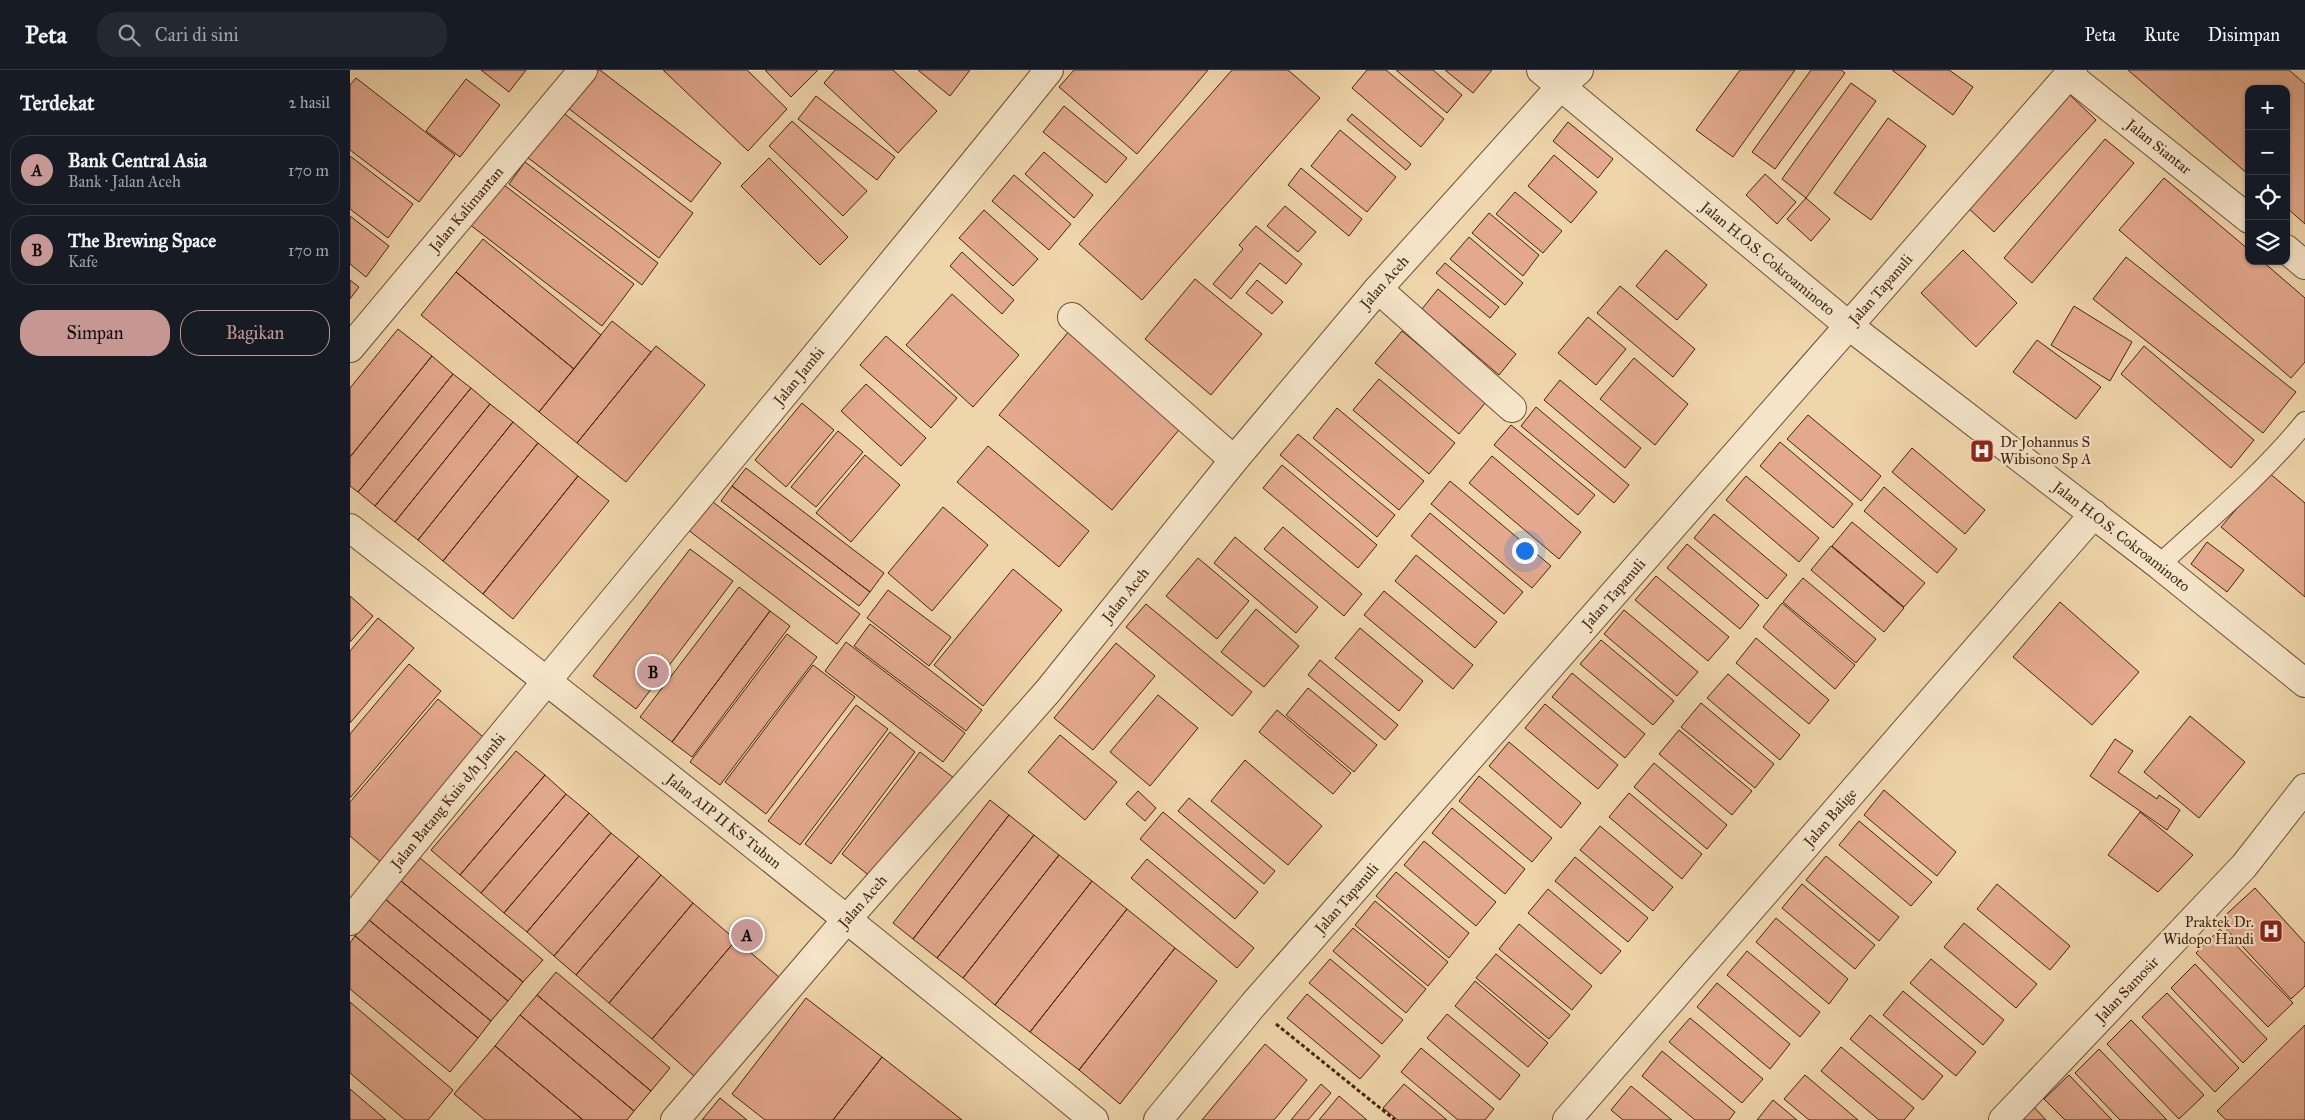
<!DOCTYPE html>
<html lang="id">
<head>
<meta charset="utf-8">
<style>
	:root { --surface:#171b24; --page:#242831; --text:#f1f3f6; --muted:#9ea1a6; --line:#363941; --accent:#c59692 }
	body { margin:0; font-family:"IM FELL Great Primer",serif; background:var(--page); color:var(--text) }
	.controls { position:absolute; right:15px; top:15px; display:grid; overflow:hidden; border-radius:10px; box-shadow:0 1px 4px #0004 }
	.controls button { width:45px; height:45px; display:grid; place-items:center; padding:0; border:0; border-bottom:1px solid var(--line); background:var(--surface); color:var(--text); font:25px sans-serif }
	.you { position:absolute; left:1174px; top:480px; width:18px; height:18px; margin:-12px; border:4px solid #fff; border-radius:50%; background:#1a73e8; box-shadow:0 0 0 8px #1a73e833 }
	.badge { display:grid; place-items:center; width:32px; height:32px; border-radius:50%; background:var(--accent); color:#111; font-size:16px; font-weight:700 }
	.pin { position:absolute; translate:-50% -50%; border:2px solid #fff; box-shadow:0 1px 5px #0006 }
	.list { margin:0; padding:0; list-style:none }
	h2 { display:flex; justify-content:space-between; align-items:center; height:65px; margin:0; padding:0 20px; font-size:21px }
	h2 small { font-size:16px; font-weight:400; color:var(--muted) }
	.list li { display:grid; grid-template-columns:32px 1fr auto; gap:15px; align-items:center; box-sizing:border-box; height:70px; margin:0 10px 10px; padding:0 10px; border:1px solid var(--line); border-radius:20px }
	.list b { display:block; font-size:19px; white-space:nowrap }
	.list p { margin:0; font-size:16px; white-space:nowrap; color:var(--muted) }
	.list em { font-size:16px; font-style:normal; color:var(--muted) }
	.actions { display:flex; gap:10px; padding:15px 20px }
	.actions a { flex:1; padding:11px 0; border:1px solid var(--accent); border-radius:20px; text-align:center; font-size:18px; color:var(--accent) }
	.actions .main { background:var(--accent); color:#111 }
	.icon { flex:none; width:28px; height:28px; fill:none; stroke:currentColor; stroke-width:2; stroke-linecap:round; stroke-linejoin:round }
	.map { position:relative; flex:none; width:1955px; height:1050px; overflow:hidden }
	header { display:flex; align-items:center; gap:30px; box-sizing:border-box; height:70px; padding:0 25px; background:var(--surface); border-bottom:1px solid var(--line) }
	header strong { font-size:24px }
	nav { display:flex; gap:28px; margin-inline-start:auto; font-size:18px }
	.search { width:350px; height:45px; background:var(--page); display:flex; align-items:center; gap:12px; box-sizing:border-box; padding:0 18px; border-radius:20px; color:var(--muted); font-size:19px }
	main { display:flex }
	aside { flex:1; background:var(--surface) }
	.map>svg:first-child { display:block }
	.building { fill:#e3a98e; stroke:#442511 }
	.lines { fill:none; stroke-linecap:round; stroke-linejoin:round }
	.service-casing { stroke:#6f5137; stroke-width:22 }
	.minor-casing { stroke:#6f5137; stroke-width:30 }
	.tertiary-casing { stroke:#6f5137; stroke-width:30 }
	.path { stroke:#442511; stroke-width:3; stroke-dasharray:4 2.5; stroke-linecap:butt }
	.service { stroke:#f5e4c8; stroke-width:20 }
	.minor { stroke:#f5e4c8; stroke-width:28 }
	.tertiary { stroke:#f5e4c8; stroke-width:28 }
	.labels { text-anchor:middle; dominant-baseline:central; stroke-width:4.5; stroke-linejoin:round; paint-order:stroke }
	.street-label { font-size:15px; fill:#442511; stroke:#f5e4c8 }
	.poi-label { font-size:15px; fill:#442511; stroke:#f5e4c8; text-anchor:start }
</style>
</head>
<body>
<header>
<strong>Peta</strong>
<div class="search"><svg class="icon" aria-label="search" viewBox="0 0 24 24"><circle cx="10" cy="10" r="6"/><path d="M15 15l6 6"/></svg>Cari di sini</div>
<nav><a>Peta</a><a>Rute</a><a>Disimpan</a></nav>
</header>
<main>
<aside>
<h2>Terdekat<small>2 hasil</small></h2>
<ul class="list">
<li><span class="badge">A</span><div><b>Bank Central Asia</b><p>Bank · Jalan Aceh</p></div><em>170 m</em></li>
<li><span class="badge">B</span><div><b>The Brewing Space</b><p>Kafe</p></div><em>170 m</em></li>
</ul>
<div class="actions"><a class="main">Simpan</a><a>Bagikan</a></div>
</aside>
<div class="map">
<svg width="1955" height="1050" viewBox="0 0 1955 1050">
	<rect width="100%" height="100%" fill="#efd5aa"/>
	<filter id="stains"><feTurbulence type="fractalNoise" baseFrequency=".004" numOctaves="4"/><feColorMatrix values="0 0 0 0 .2 0 0 0 0 .09 0 0 0 0 .02 0 0 0 .5 -.17"/></filter>
	<radialGradient id="worn" r=".72"><stop offset=".6" stop-color="#630" stop-opacity="0"/><stop offset="1" stop-color="#630" stop-opacity=".3"/></radialGradient>
	<path class="building" d="M131,0H176L159,22Z
		M240,0H250L371,93L341,132L214,35Z
		M313,0H397L437,39L398,81Z
		M415,0H468L441,27Z
		M485,0H543L587,41L548,83L474,13Z
		M568,0H620L600,26Z
		M724,0H858L787,84L709,17Z
		M882,0H938L970,28L792,230L729,174Z
		M1017,0H1036L1094,49L1071,77L1002,18Z
		M1046,0H1083L1112,25L1097,43Z
		M1095,0H1142L1123,23Z
		M1390,0H1445L1383,87L1346,60Z
		M1461,0H1491L1495,3L1425,99L1402,82Z
		M1542,0H1599L1623,17L1603,45Z
		M1778,0H1939L1955,14V154L1936,137V19H1899V105Z
		M6,8L105,85L69,132L0,80V15Z
		M116,9L150,35L110,87L76,61Z
		M1501,13L1526,31L1456,128L1432,109Z
		M1718,23L1746,50L1644,162L1616,136Z
		M466,26L545,87L527,110L448,49Z
		M714,36L777,88L756,113L693,62Z
		M207,38L343,143L309,188L173,84Z
		M1002,44L1061,94L1056,100L997,50Z
		M1538,48L1576,76L1521,150L1484,123Z
		M442,51L517,121L493,146L419,76Z
		M1218,52L1263,89L1248,108L1203,71Z
		M990,60L1046,107L1017,142L961,96Z
		M1755,69L1784,93L1682,213L1654,188Z
		M694,82L743,125L724,148L675,104Z
		M1204,85L1247,122L1221,153L1178,116Z
		M0,86L63,134L38,168L0,139Z
		M419,88L498,167L470,195L391,116Z
		M175,92L308,193L292,215L159,114Z
		M951,98L1012,149L999,166L938,115Z
		M1415,104L1446,132L1427,154L1396,125Z
		M664,105L721,154L699,180L642,131Z
		M1814,108L1899,180V191H1912L1955,228V292L1941,308L1769,160Z
		M150,112L284,214L252,256L119,154Z
		M1165,122L1212,161L1193,183L1146,144Z
		M1456,128L1480,149L1461,171L1437,149Z
		M935,136L966,162L948,182L917,156Z
		M634,140L688,189L663,216L609,168Z
		M1139,143L1189,185L1173,206L1122,163Z
		M0,146L39,176L16,207L0,194Z
		M906,156L952,194L936,214L910,193L881,229L863,214L893,179L889,175Z
		M1119,167L1173,213L1155,235L1100,189Z
		M133,169L251,265L224,299L106,202Z
		M1316,180L1357,215L1327,250L1286,216Z
		M1613,180L1667,233L1626,277L1571,223Z
		M612,182L664,230L652,244L600,196Z
		M1776,187L1946,322L1913,363L1743,229Z
		M1095,193L1149,237L1140,248L1086,203Z
		M106,202L224,299L189,342L71,245Z
		M845,209L912,264L861,325L795,269Z
		M0,210L9,217L0,229Z
		M907,210L933,232L922,244L896,223Z
		M1270,216L1345,279L1323,307L1247,243Z
		M1088,219L1166,284L1149,305L1072,239Z
		M602,224L669,285L623,337L556,275Z
		M1724,236L1782,272L1760,311L1701,275Z
		M1238,247L1276,279L1246,315L1208,283Z
		M262,251L301,282L227,373L189,342Z
		M48,259L82,286L0,387V318Z
		M720,260L833,355L762,440L649,345Z
		M1052,261L1136,332L1109,364L1025,293Z
		M536,266L607,328L581,358L510,295Z
		M1687,270L1751,317L1726,349L1663,302Z
		M306,276L355,315L276,412L227,373Z
		M1794,276L1904,370L1881,398L1771,304Z
		M82,286L103,304L8,422L0,416V387Z
		M1284,288L1338,334L1305,375L1250,329Z
		M103,304L121,318L25,436L8,422Z
		M1029,309L1105,373L1079,404L1003,340Z
		M1210,310L1291,378L1275,398L1194,330Z
		M516,314L576,368L551,396L491,341Z
		M121,318L140,334L45,452L25,436Z
		M452,333L484,360L436,417L405,390Z
		M140,334L163,352L68,470L45,452Z
		M1186,337L1279,415L1264,433L1171,356Z
		M987,338L1074,411L1049,440L963,368Z
		M1458,345L1531,406L1511,431L1437,369Z
		M163,352L188,373L93,491L68,470Z
		M1161,355L1245,425L1228,445L1144,375Z
		M488,361L513,382L466,437L441,417Z
		M948,364L1045,445L1027,467L930,385Z
		M1430,372L1503,434L1483,458L1410,396Z
		M188,373L228,406L133,524L93,491Z
		M638,376L739,461L709,497L607,412Z
		M1562,378L1635,440L1615,464L1542,402Z
		M515,385L550,415L501,472L466,443Z
		M1142,386L1231,462L1209,489L1119,413Z
		M932,395L1027,475L1008,498L913,418Z
		M396,398L534,503L520,522L382,416Z
		M1918,402L1955,433V527L1871,457Z
		M228,406L259,431L163,549L133,524Z
		M1396,406L1469,468L1449,492L1376,430Z
		M1100,411L1201,496L1182,518L1081,434Z
		M382,416L520,522L509,536L371,431Z
		M1534,417L1607,479L1587,503L1514,441Z
		M355,426L510,544L487,574L333,456Z
		M593,437L638,475L582,541L538,503Z
		M1080,443L1173,522L1154,544L1061,466Z
		M1364,444L1437,505L1417,529L1344,468Z
		M1502,452L1575,513L1554,537L1482,476Z
		M933,457L1012,524L994,546L914,479Z
		M885,467L968,537L946,563L864,493Z
		M1857,472L1894,500L1877,522L1841,494Z
		M1337,474L1409,535L1390,559L1317,498Z
		M1481,476L1554,538L1534,562L1461,500Z
		M340,479L383,511L286,639L243,606Z
		M1066,485L1147,552L1125,578L1045,511Z
		M848,488L899,531L867,569L816,526Z
		M663,499L712,540L633,636L584,595Z
		M1306,506L1379,567L1358,591L1285,530Z
		M1453,508L1526,569L1506,593L1433,532Z
		M389,517L420,541L322,672L290,647Z
		M538,520L601,567L579,596L517,548Z
		M1034,521L1123,595L1103,619L1014,545Z
		M0,526L23,546L0,572Z
		M1710,532L1789,602L1742,655L1663,587Z
		M1432,533L1505,595L1485,619L1413,557Z
		M796,534L902,622L882,646L776,557Z
		M906,539L949,576L914,617L871,582Z
		M1274,540L1348,602L1327,626L1254,564Z
		M420,541L440,556L342,687L322,672Z
		M28,548L64,578L0,653V581Z
		M520,554L632,640L616,661L504,576Z
		M1010,558L1073,611L1049,641L985,588Z
		M437,564L467,587L370,715L340,692Z
		M1406,568L1479,630L1459,654L1386,593Z
		M1251,570L1324,631L1303,655L1230,594Z
		M496,572L615,663L593,692L475,601Z
		M766,573L805,606L743,680L704,648Z
		M970,590L1048,655L1035,670L958,605Z
		M59,594L91,621L0,728V664Z
		M463,595L505,627L416,744L375,712Z
		M1222,603L1295,664L1275,688L1202,627Z
		M1378,604L1450,665L1430,690L1357,628Z
		M958,618L1027,675L1004,702L936,645Z
		M808,625L848,658L800,716L760,682Z
		M88,629L138,671L33,794L0,766V732Z
		M1351,633L1424,694L1405,718L1331,657Z
		M1195,634L1268,695L1248,719L1175,658Z
		M506,635L538,659L450,775L418,751Z
		M927,640L1001,703L983,724L909,662Z
		M1840,646L1895,692L1849,748L1794,702Z
		M1329,660L1402,721L1382,745L1309,684Z
		M540,662L565,682L481,794L455,774Z
		M710,665L767,712L735,750L678,702Z
		M1765,669L1783,681L1768,702L1807,729L1809,725L1830,740L1817,760L1740,706Z
		M1159,672L1231,733L1211,758L1139,696Z
		M166,681L195,705L110,805L81,780Z
		M570,682L604,708L526,811L492,784Z
		M895,690L972,756L938,795L861,731Z
		M1304,693L1377,755L1357,779L1284,717Z
		M195,705L216,724L131,823L110,805Z
		M1129,706L1202,768L1182,792L1109,731Z
		M1534,720L1606,782L1587,806L1514,745Z
		M788,721L806,738L795,751L776,734Z
		M1279,723L1352,784L1332,809L1259,747Z
		M216,724L239,743L154,843L131,823Z
		M839,728L925,801L914,814L828,741Z
		M640,730L659,745L563,869L543,853Z
		M1102,738L1175,799L1155,824L1082,763Z
		M813,742L908,822L885,849L790,769Z
		M1790,742L1843,785L1808,822L1758,785Z
		M239,743L261,763L177,862L154,843Z
		M659,745L684,765L587,888L563,869Z
		M1509,751L1582,812L1561,836L1489,775Z
		M1250,756L1323,817L1303,841L1230,780Z
		M261,763L289,786L204,886L177,862Z
		M684,765L709,785L613,908L587,888Z
		M1074,771L1146,832L1126,856L1054,795Z
		M709,785L742,811L645,935L613,908Z
		M289,786L311,805L226,905L204,886Z
		M1476,786L1549,847L1529,871L1456,810Z
		M1225,787L1298,848L1278,872L1205,811Z
		M70,788L193,890L173,912L51,811Z
		M797,789L904,878L887,898L781,808Z
		M1046,802L1119,863L1099,888L1026,826Z
		M311,805L343,833L259,933L226,905Z
		M51,811L173,912L158,931L35,829Z
		M742,811L777,839L680,962L645,935Z
		M1452,814L1525,875L1505,899L1432,838Z
		M1647,814L1720,876L1700,900L1627,839Z
		M1905,818L1955,873V916L1941,929L1869,851Z
		M1198,819L1271,881L1251,904L1178,843Z
		M35,829L158,931L141,951L19,850Z
		M1025,831L1098,892L1078,916L1005,855Z
		M343,833L386,870L302,969L259,933Z
		M777,839L825,878L729,1000L680,962Z
		M1426,848L1498,909L1479,934L1406,872Z
		M19,850L141,951L128,968L5,866Z
		M1614,853L1687,914L1666,938L1594,877Z
		M1169,854L1242,916L1222,940L1149,879Z
		M1003,858L1076,919L1056,943L983,881Z
		M1870,859L1943,933L1918,957L1846,883Z
		M5,866L128,968L100,1002L0,919V873Z
		M386,870L429,907L344,1006L302,969Z
		M825,878L867,911L770,1034L729,1000Z
		M1397,881L1470,942L1450,967L1377,905Z
		M1146,884L1220,945L1199,969L1126,908Z
		M980,889L1053,950L1032,974L959,913Z
		M1581,889L1654,950L1633,975L1560,913Z
		M1845,894L1917,969L1893,993L1821,918Z
		M206,902L320,998L301,1021L187,925Z
		M1125,911L1198,973L1178,997L1105,936Z
		M1367,913L1440,974L1420,999L1347,937Z
		M1553,921L1626,982L1606,1006L1533,945Z
		M1817,923L1889,998L1865,1022L1792,947Z
		M957,924L1030,986L1010,1009L937,948Z
		M187,925L301,1021L284,1041L170,945Z
		M456,928L532,987L483,1050H415L382,1024Z
		M0,932L103,1020L78,1050H55L0,1003Z
		M1097,944L1170,1005L1150,1030L1077,968Z
		M170,945L284,1041L277,1050H233L145,976Z
		M1520,945L1593,1006L1573,1030L1500,969Z
		M1340,948L1413,1009L1392,1033L1319,972Z
		M1781,950L1854,1025L1829,1049L1757,974Z
		M1955,955V1050H1876L1867,1041Z
		M915,974L957,1010L924,1050H852Z
		M145,976L233,1050H135L104,1024Z
		M1491,977L1564,1038L1554,1050H1529L1471,1001Z
		M1071,978L1144,1039L1135,1050H1108L1051,1002Z
		M1749,979L1817,1050H1770L1725,1003Z
		M1312,981L1385,1042L1379,1050H1345L1292,1006Z
		M532,987L612,1050H483Z
		M1455,1005L1508,1050H1459L1434,1029Z
		M1719,1005L1762,1050H1715L1694,1029Z
		M971,1014L981,1023L958,1050H941Z
		M1054,1014L1097,1050H1048L1033,1038Z
		M1281,1016L1322,1050H1273L1261,1040Z
		M0,1019L36,1050H0Z
		M989,1026L1017,1050H969Z
		M370,1028L397,1050H352Z
		M1423,1030L1447,1050H1407Z
		M1684,1037L1696,1050H1670Z"/>
	<g class="lines">
		<g class="service-casing">
			<path id="service" d="M1809,495C1860,448 1912,405 1955,352"/>
		</g>
		<g class="minor-casing">
			<g id="minor">
				<path id="s1" d="M1191,0L1498,255L1809,495L1955,613"/>
				<path id="s2" d="M1719,5L1899,149"/>
				<path d="M1936,179L1955,195"/>
				<path d="M1028,219L1162,338"/>
				<path d="M722,247L884,390"/>
				<path id="s3" d="M0,278L233,0"/>
				<path id="s4" d="M0,851C231,566 469,286 699,0"/>
				<path id="s5" d="M325,1050L498,848L698,621L884,390L1028,219L1211,16L1229,0"/>
				<path id="s6" d="M808,1050L903,935L1723,0"/>
				<path id="s7" d="M1217,1050L1744,444"/>
				<path id="s8" d="M1653,1050L1894,796L1955,718"/>
			</g>
		</g>
		<g class="tertiary-casing">
			<g id="tertiary">
				<path id="s9" d="M0,458C251,652 499,849 744,1050"/>
			</g>
		</g>
		<path class="path" d="M926,954L1045,1050"/>
		<use href="#service" class="service"/>
		<use href="#minor" class="minor"/>
		<use href="#tertiary" class="tertiary"/>
	</g>
	<defs>
		<g id="hospital-square" transform="scale(1.25)"><rect x="-9" y="-9" width="18" height="18" rx="4" fill="#8f2418" stroke="#f5e4c8"/><path d="M-5-5h3v3.5h4V-5h3V5h-3V1.5h-4V5h-3Z" fill="#fff"/></g>
	</defs>
	<g fill-rule="evenodd">
		<use href="#hospital-square" x="1632" y="381"/>
		<use href="#hospital-square" x="1921" y="861"/>
	</g>
	<g class="labels">
		<g class="street-label">
			<text stroke="none"><textPath href="#s2" startOffset="115">Jalan Siantar</textPath></text>
			<text stroke="none"><textPath href="#s3" startOffset="181">Jalan Kalimantan</textPath></text>
			<text stroke="none"><textPath href="#s1" startOffset="295">Jalan H.O.S. Cokroaminoto</textPath></text>
			<text stroke="none"><textPath href="#s5" startOffset="1098">Jalan Aceh</textPath></text>
			<text stroke="none"><textPath href="#s6" startOffset="1101">Jalan Tapanuli</textPath></text>
			<text stroke="none"><textPath href="#s4" startOffset="706">Jalan Jambi</textPath></text>
			<text stroke="none"><textPath href="#s1" startOffset="745">Jalan H.O.S. Cokroaminoto</textPath></text>
			<text stroke="none"><textPath href="#s6" startOffset="696">Jalan Tapanuli</textPath></text>
			<text stroke="none"><textPath href="#s5" startOffset="692">Jalan Aceh</textPath></text>
			<text stroke="none"><textPath href="#s4" startOffset="155">Jalan Batang Kuis d/h Jambi</textPath></text>
			<text stroke="none"><textPath href="#s7" startOffset="401">Jalan Balige</textPath></text>
			<text stroke="none"><textPath href="#s9" startOffset="475">Jalan AIP II KS Tubun</textPath></text>
			<text stroke="none"><textPath href="#s6" startOffset="291">Jalan Tapanuli</textPath></text>
			<text stroke="none"><textPath href="#s5" startOffset="288">Jalan Aceh</textPath></text>
			<text stroke="none"><textPath href="#s8" startOffset="180">Jalan Samosir</textPath></text>
		</g>
		<g class="poi-label">
			<text x="1650" y="372">Dr Johannus S<tspan x="1650" dy="17">Wibisono Sp A</tspan></text>
			<text x="1904" y="852" text-anchor="end">Praktek Dr.<tspan x="1904" dy="17">Widopo Handi</tspan></text>
		</g>
	</g>
	<rect width="100%" height="100%" filter="url(#stains)"/>
	<rect width="100%" height="100%" fill="url(#worn)"/>
</svg>
<div class="controls">
<button>+</button>
<button>−</button>
<button><svg class="icon" aria-label="locate" viewBox="0 0 24 24"><circle cx="12" cy="12" r="6"/><path d="M12 2v4M12 18v4M2 12h4M18 12h4"/></svg></button>
<button><svg class="icon" aria-label="layers" viewBox="0 0 24 24"><path d="M12 4l9 5-9 5-9-5zM3 14l9 5 9-5"/></svg></button>
</div>
<div class="you"></div>
<div class="pin badge" style="left:397px;top:865px">A</div>
<div class="pin badge" style="left:303px;top:602px">B</div>
</div>
</main>
</body>
</html>
